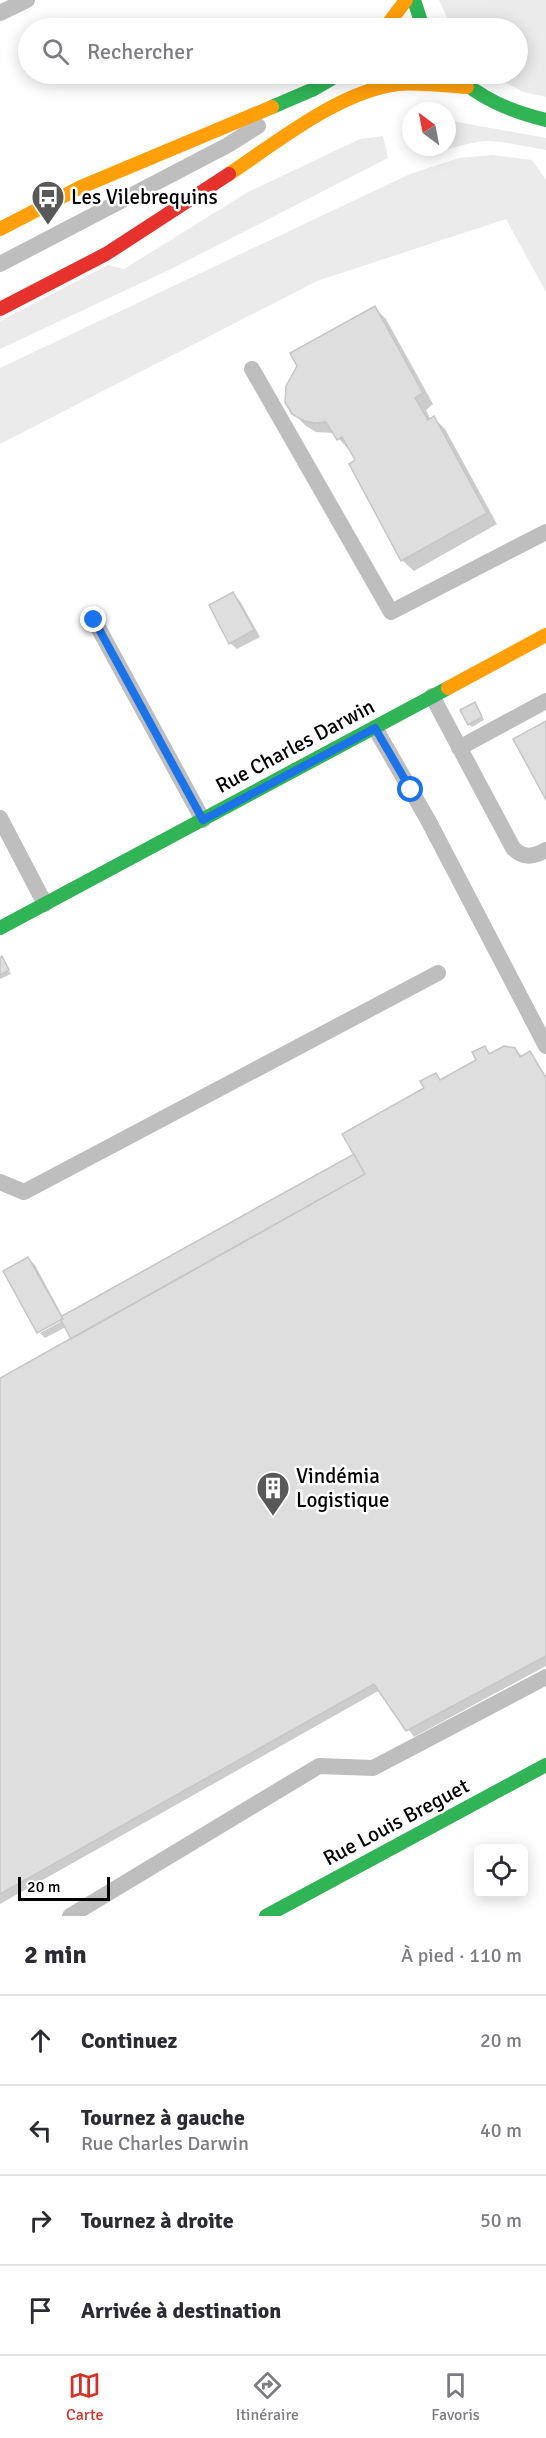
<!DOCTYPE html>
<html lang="fr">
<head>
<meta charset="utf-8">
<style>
	:root { --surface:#fff; --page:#f7f7f7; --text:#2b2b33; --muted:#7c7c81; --line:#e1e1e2; --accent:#d93025 }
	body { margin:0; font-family:Signika,sans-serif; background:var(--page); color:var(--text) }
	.controls { position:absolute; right:18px; bottom:18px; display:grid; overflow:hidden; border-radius:9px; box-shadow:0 3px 15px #0003 }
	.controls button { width:54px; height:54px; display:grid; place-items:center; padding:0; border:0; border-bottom:2px solid var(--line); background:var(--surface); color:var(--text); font:30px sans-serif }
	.compass { position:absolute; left:402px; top:102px; width:54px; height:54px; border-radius:50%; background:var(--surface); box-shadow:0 3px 15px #0003; rotate:328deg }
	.scale { position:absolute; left:18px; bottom:15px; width:92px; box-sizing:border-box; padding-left:6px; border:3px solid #000; border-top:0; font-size:16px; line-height:21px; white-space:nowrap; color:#000; -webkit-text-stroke:4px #fff; paint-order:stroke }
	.stop { position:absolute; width:18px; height:18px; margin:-14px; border:4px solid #1a73e8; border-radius:50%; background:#fff }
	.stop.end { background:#1a73e8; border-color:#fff; box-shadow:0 2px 6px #0008 }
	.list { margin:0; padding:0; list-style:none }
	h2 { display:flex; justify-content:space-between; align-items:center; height:78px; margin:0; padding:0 24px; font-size:26px }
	h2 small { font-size:20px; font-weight:400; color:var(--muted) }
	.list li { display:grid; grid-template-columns:39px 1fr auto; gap:18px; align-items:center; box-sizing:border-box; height:90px; padding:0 24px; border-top:2px solid var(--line) }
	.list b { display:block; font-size:22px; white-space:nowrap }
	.list p { margin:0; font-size:20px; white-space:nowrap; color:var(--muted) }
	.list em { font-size:20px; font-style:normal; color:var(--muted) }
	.icon { flex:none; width:33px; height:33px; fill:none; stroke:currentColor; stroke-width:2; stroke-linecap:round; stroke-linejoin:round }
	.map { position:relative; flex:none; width:546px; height:1916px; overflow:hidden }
	.search { position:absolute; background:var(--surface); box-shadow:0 3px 15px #0003; left:18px; right:18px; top:18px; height:66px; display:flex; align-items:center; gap:15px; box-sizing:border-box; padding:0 21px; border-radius:33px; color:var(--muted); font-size:22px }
	.sheet { height:438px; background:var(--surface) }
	nav { display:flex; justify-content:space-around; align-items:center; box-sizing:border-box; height:84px; border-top:2px solid var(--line); background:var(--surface); font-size:16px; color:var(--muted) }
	nav a { display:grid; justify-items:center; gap:3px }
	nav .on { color:var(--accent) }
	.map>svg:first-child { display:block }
	.green { fill:#ebebeb }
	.shadow { fill:#0003 }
	.building { fill:#dedede; stroke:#c6c6c6; stroke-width:1.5 }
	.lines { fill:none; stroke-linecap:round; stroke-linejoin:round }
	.lane { stroke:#bebebe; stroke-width:16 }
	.fast { stroke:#30b455; stroke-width:14 }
	.slow { stroke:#ff9f0a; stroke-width:14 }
	.jam { stroke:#e5322d; stroke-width:14 }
	.route { stroke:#1a73e8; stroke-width:8 }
	.labels { text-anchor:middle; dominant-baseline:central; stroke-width:5; stroke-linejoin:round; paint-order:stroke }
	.poi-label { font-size:21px; fill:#000; stroke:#fff; text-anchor:start }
	.street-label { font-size:21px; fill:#000; stroke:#fff }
</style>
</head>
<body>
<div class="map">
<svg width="546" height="1916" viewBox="0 0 546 1916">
	<rect width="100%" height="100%" fill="#fff"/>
	<path class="green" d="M439,0H546V97L523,92L490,74H518V28H452Z
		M409,115H411V147H447V120L546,138V150C527,147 505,141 485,141C462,142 429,161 408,145Z
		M383,136L388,158L171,269L0,349V321L108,265L124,269L248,192L360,139Z
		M492,155L532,160L546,180V292L506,219L317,281L0,444V368L410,174L459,158Z"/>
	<path class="shadow" d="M375,308L386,319L433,404L426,410L431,420L434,418L445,429L497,524L414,571L402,560L351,449L349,450L334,433L316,432L306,426L294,414Z
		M233,594L240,601L260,637L237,649L230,643Z
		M477,707L484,720L472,727L469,724Z
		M2,958L11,974L0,979V959Z
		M485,1048L491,1054L515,1049L523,1057L530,1053L546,1076V1666L414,1737L380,1690L0,1904V1380L73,1339L66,1327L45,1338L40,1333L62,1321V1317L38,1331L28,1258L35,1265L63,1317L356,1154L426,1089L436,1075L442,1081L478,1060Z"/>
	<path class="building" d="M375,306L423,393L415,398L428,420L434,416L487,513L401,561L349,464L355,460L342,437L337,440L326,422L316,423L304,421L292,414L285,402L286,386L297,366L290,353Z
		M233,592L254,630L229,644L209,605Z
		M475,702L482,717L468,725L460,710Z
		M546,721V800L513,739Z
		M2,956L9,970L0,975V958Z
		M485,1046L489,1054L504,1046L515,1048L520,1057L530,1051L546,1078V1656L406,1731L374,1684L0,1894V1378L365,1174L342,1134L424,1088L420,1081L436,1073L440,1080L476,1060L472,1052Z
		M354,1154L365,1174L71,1339L61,1320L62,1316Z
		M28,1257L63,1319L37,1333L3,1271Z"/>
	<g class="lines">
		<path class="lane" d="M0,13L27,0
			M0,264L228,145L258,126
			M252,369L391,612L546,532
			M94,620L203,820
			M432,696L513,848C523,859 534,857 546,850
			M375,728L428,820L546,1046
			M459,748L546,701
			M0,818L45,904
			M0,1182L24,1192L438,973
			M70,1916L319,1766L373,1768L546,1677"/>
		<path class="fast" d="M414,0L423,28
			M454,74C481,99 510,111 546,120
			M272,107L314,89L340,74
			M0,928L448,688
			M266,1916L546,1765"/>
		<path class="slow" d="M385,28L406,0
			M229,174C277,142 340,91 398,84C420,82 445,86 467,87
			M0,229L81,187L272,107
			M448,688L546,635"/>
		<path class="jam" d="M0,309L106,254L229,174"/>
	</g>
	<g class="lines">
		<path class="route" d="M94,620L203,820L375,728L411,790"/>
	</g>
	<defs>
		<g id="bus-pin" transform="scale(1.725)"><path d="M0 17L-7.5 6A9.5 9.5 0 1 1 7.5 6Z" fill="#595959" stroke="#fff"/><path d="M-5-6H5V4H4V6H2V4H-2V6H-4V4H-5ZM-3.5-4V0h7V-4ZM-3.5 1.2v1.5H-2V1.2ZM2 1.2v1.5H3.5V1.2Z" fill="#fff"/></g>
		<g id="building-pin" transform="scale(1.725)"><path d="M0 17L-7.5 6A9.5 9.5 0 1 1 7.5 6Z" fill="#595959" stroke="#fff"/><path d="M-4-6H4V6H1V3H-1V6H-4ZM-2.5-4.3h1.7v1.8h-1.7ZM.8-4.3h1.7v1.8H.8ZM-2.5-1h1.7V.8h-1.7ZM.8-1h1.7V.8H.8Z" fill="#fff"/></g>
	</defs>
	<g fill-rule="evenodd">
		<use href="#bus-pin" x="48" y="197"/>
		<use href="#building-pin" x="273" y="1488"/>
	</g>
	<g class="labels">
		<g class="poi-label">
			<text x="71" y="197">Les Vilebrequins</text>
			<text x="296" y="1476">Vindémia<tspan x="296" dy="24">Logistique</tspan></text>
		</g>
		<g class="street-label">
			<text transform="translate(295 746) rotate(-28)">Rue Charles Darwin</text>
			<text transform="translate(396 1822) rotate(-28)">Rue Louis Breguet</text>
		</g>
	</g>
</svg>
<div class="controls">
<button><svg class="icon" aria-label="locate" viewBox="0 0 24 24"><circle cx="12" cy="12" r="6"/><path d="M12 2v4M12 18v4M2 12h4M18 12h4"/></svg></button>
</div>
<svg class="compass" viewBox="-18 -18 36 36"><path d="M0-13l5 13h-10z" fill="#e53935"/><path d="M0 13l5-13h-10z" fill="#7c7c81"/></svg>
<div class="scale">20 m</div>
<div class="stop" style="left:411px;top:790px"></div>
<div class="stop end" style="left:94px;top:620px"></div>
<div class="search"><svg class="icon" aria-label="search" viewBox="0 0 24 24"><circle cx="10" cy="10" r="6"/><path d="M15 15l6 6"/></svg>Rechercher</div>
</div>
<section class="sheet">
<h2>2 min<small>À pied · 110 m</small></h2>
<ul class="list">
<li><svg class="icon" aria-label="ahead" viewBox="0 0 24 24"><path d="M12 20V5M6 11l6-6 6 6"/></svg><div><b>Continuez</b></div><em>20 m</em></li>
<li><svg class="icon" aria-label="left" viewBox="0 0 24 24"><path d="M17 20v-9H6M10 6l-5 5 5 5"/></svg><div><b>Tournez à gauche</b><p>Rue Charles Darwin</p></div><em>40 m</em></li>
<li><svg class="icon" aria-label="right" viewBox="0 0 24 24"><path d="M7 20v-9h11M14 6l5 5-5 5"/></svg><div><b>Tournez à droite</b></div><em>50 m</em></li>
<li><svg class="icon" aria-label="arrive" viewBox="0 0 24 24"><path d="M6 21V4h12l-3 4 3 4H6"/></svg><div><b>Arrivée à destination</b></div></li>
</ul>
</section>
<nav>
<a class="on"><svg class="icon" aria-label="map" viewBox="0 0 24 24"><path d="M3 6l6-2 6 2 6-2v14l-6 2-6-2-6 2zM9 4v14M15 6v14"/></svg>Carte</a>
<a><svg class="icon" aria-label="directions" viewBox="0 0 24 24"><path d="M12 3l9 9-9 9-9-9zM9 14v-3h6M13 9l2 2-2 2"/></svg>Itinéraire</a>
<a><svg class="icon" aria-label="saved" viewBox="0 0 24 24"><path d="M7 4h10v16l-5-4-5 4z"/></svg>Favoris</a>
</nav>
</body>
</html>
